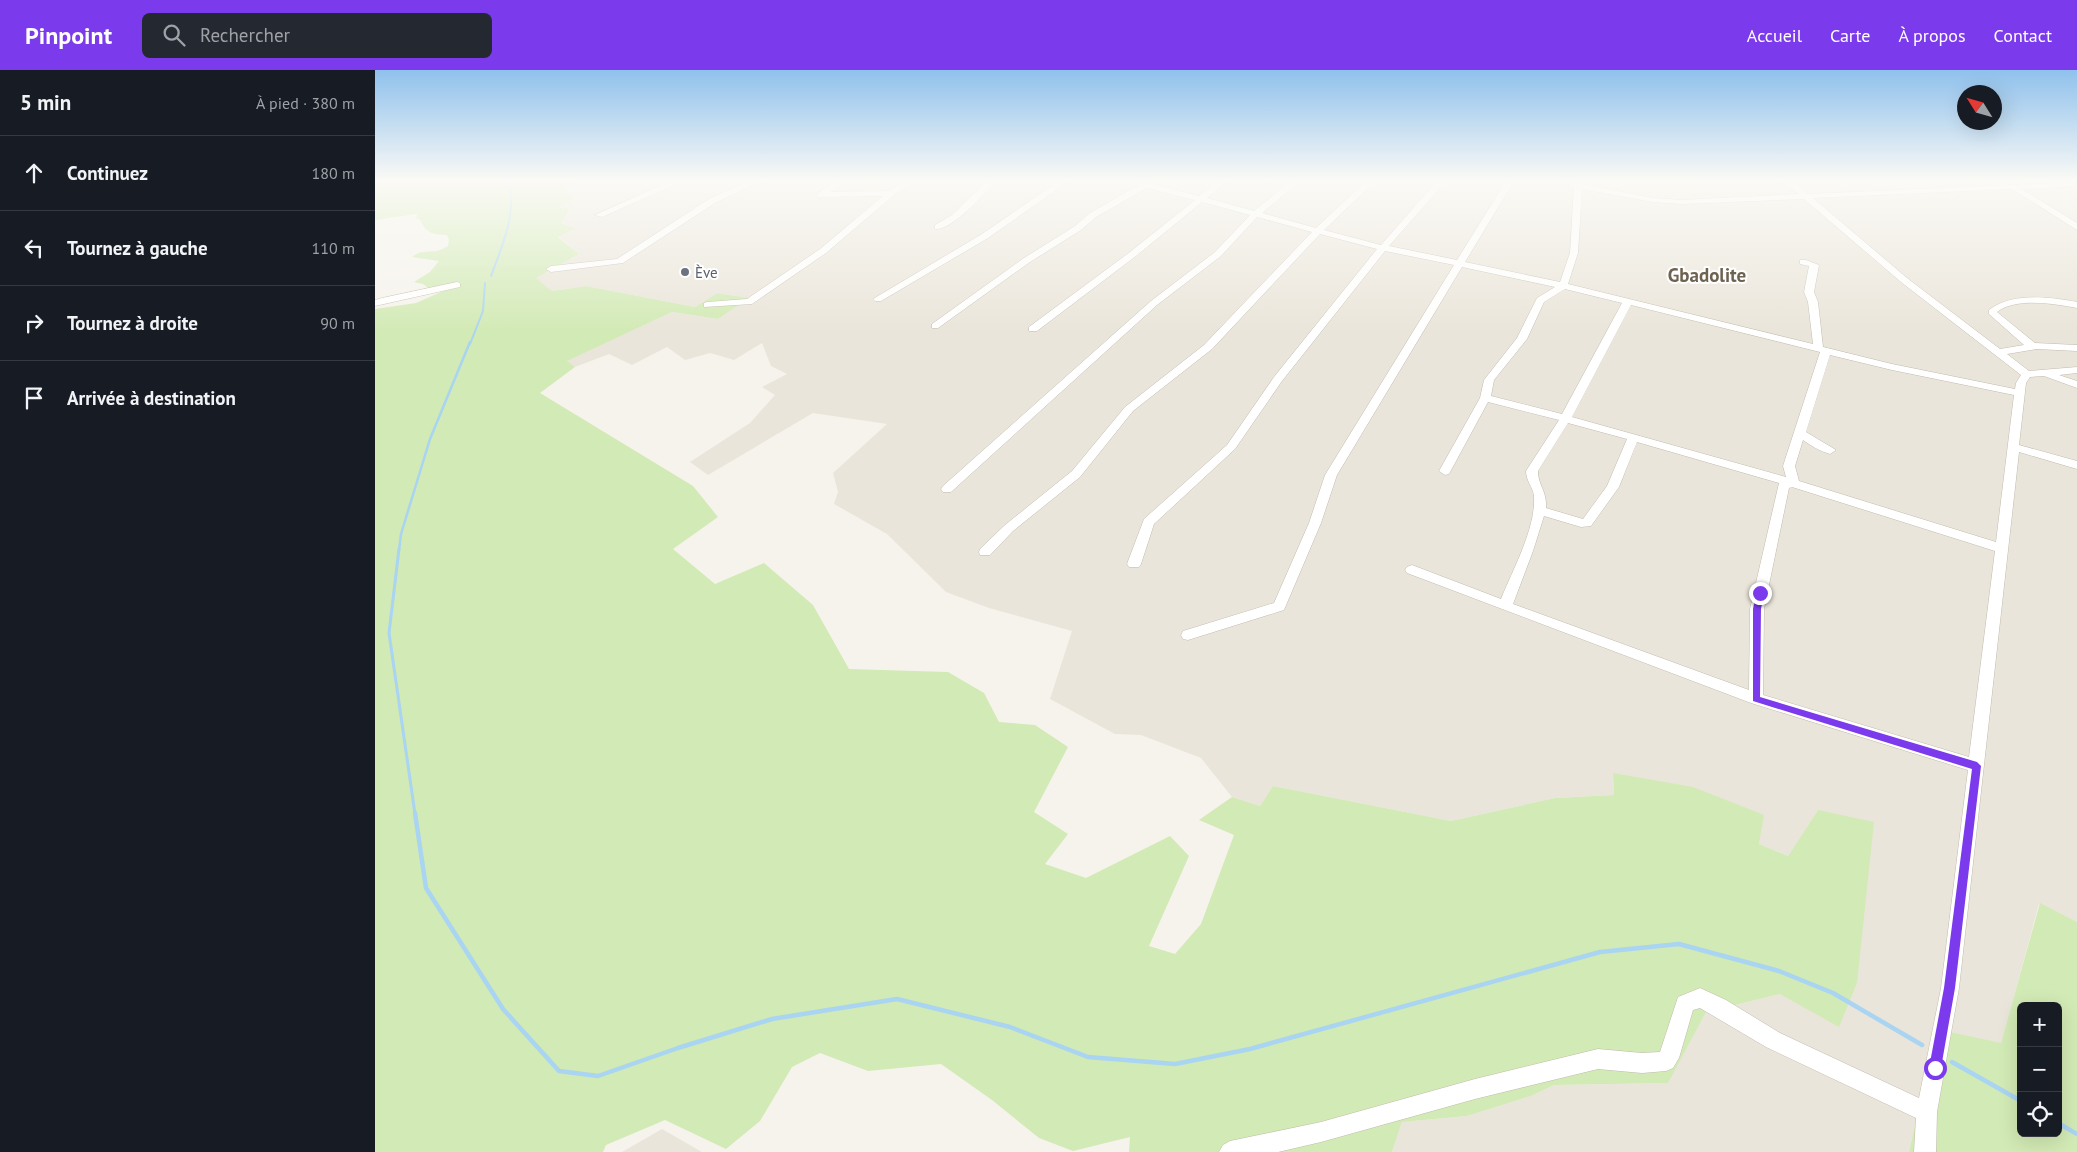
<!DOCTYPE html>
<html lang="fr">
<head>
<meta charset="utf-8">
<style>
	:root { --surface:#171b24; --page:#242831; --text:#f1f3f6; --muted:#9ea1a6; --line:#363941; --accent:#7c3aed }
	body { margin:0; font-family:"PT Sans",sans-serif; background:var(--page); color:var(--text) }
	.controls { position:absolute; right:15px; bottom:15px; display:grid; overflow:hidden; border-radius:8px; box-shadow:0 5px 20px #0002 }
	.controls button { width:45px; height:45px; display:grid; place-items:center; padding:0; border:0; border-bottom:1px solid var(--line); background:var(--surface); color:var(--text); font:25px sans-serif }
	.compass { position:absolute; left:1582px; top:15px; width:45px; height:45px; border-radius:50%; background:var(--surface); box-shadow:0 5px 20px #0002; rotate:307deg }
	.stop { position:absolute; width:15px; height:15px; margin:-11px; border:4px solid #7c3aed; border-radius:50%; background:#fff }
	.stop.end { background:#7c3aed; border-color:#fff; box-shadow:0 1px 5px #0008 }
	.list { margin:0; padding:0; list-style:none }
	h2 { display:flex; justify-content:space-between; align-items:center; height:65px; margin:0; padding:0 20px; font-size:21px }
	h2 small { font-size:16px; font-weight:400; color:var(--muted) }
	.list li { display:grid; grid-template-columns:32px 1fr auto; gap:15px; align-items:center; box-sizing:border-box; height:75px; padding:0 20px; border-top:1px solid var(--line) }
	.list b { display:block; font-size:19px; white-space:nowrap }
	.list em { font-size:16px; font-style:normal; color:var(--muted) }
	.icon { flex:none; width:28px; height:28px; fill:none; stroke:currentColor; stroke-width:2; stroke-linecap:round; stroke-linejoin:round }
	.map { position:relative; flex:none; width:1702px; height:1082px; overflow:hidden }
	header { display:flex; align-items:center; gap:30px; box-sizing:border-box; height:70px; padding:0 25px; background:var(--accent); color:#fff }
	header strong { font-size:24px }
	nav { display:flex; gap:28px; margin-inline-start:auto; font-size:18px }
	.search { width:350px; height:45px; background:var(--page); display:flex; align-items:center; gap:12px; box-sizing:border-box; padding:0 18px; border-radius:8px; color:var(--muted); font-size:19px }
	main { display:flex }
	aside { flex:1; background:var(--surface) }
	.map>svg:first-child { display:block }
	.residential { fill:#eae5da }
	.education { fill:#efe8d6 }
	.green { fill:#d2eab5; fill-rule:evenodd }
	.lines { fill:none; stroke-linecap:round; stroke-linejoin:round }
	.stream-far3 { stroke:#a9d4f2; stroke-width:2 }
	.stream-far2 { stroke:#a9d4f2; stroke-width:2.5 }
	.stream-far1 { stroke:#a9d4f2; stroke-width:3 }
	.stream { stroke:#a9d4f2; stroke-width:4.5 }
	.minor-casing { stroke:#c2bbae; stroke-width:1 }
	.minor { fill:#fff; fill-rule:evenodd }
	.route { fill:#7c3aed }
	.worship-dot { fill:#6b7280; stroke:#fff; stroke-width:2 }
	.labels { text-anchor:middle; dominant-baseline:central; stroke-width:4; stroke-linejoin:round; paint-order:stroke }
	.far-worship-label { font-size:15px; fill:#5b616d; stroke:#fff; text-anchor:start }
	.far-district-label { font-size:19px; font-weight:bold; fill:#6e6250; stroke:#fff }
</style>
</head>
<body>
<header>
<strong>Pinpoint</strong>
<div class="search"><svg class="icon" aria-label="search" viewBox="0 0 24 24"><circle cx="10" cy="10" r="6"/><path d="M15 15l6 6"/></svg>Rechercher</div>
<nav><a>Accueil</a><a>Carte</a><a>À propos</a><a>Contact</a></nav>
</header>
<main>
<aside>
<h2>5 min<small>À pied · 380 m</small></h2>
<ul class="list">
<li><svg class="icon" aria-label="ahead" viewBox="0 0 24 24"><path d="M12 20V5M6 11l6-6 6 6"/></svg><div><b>Continuez</b></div><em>180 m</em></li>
<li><svg class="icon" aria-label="left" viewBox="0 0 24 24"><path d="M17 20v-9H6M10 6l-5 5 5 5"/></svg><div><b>Tournez à gauche</b></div><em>110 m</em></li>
<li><svg class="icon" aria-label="right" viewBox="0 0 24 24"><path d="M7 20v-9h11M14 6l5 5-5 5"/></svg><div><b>Tournez à droite</b></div><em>90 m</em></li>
<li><svg class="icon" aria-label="arrive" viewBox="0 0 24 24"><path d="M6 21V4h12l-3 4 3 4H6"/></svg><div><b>Arrivée à destination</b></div></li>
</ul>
</aside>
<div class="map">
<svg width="1702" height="1082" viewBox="0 0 1702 1082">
	<rect width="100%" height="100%" fill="#f6f3ec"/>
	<path class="residential" d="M200,111H1189L1315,127L1307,111H1702V852L1664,834L1626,974L1561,960L1534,1082H1017L1027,1052L1092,1046L1156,1026L1179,1015L1292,1013L1331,942L1405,924L1443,740L1413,786L1384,774L1388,745L1238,703L1239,725L1180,728L1076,751L898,716L885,736L857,727L826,688L766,665L740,664L675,629L697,561L614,538L571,522L512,464L459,434L463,422L458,403L512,354L438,343L333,405L315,392L375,353L400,325L387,317L412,304L396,296L387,273L359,290L335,283L310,290L292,277L257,295L234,284L200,297L191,291L297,242L343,249L373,228L342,223L320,237L211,216L177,221L160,208L204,184L183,166L200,160L186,153L195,140L183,138L190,116Z
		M287,1059L327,1082H247Z"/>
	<path class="education" d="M1189,111H1307L1316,128L1294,129L1249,123Z"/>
	<path class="green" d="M0,111H200L190,116L198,129L184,137L195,139L186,153L200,159L183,167L204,184L161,208L177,221L211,216L320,237L342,223L374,228L343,249L297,242L192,291L200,297L165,323L318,416L343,447L298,479L340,514L389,493L438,535L474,599L573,602L609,623L624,652L660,655L693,677L659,742L693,764L670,794L711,808L795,766L814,786L774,876L800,884L826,854L859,765L824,750L857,727L885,736L898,716L1076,751L1180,728L1239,725L1238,703L1318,717L1389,745L1384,774L1413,786L1443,740L1499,752L1482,913L1464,957L1405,924L1331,942L1293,1013L1179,1015L1156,1026L1092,1046L1027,1052L1017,1082H754L755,1067L698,1081L664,1068L617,1030L566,994L493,1001L445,983L417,997L385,1051L351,1079L290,1050L231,1075L228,1082H0V239L41,233L84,214L56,220L48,214L39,212L55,202L64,191L37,187C50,177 58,186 73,176L74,170L72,165C63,164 55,165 49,157C46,152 47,151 41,148L42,144L0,150Z
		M1665,833L1702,852V1082H1534L1561,959L1626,973ZM1646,936H1683V1063H1646Z"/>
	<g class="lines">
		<path class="stream-far3" d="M116,206C127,176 142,144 134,111
			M95,274L108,241L110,213"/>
		<path class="stream-far2" d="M24,480L26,464L55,369L95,272"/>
		<path class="stream-far1" d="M24,479L14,563L40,744"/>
		<path class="stream" d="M40,743L51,818L128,939L184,1001L223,1006L303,978L397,949L522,929L635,957L713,987L800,994L875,979L1225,882L1304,874L1404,901L1458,923L1547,975
			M1577,992L1646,1031
			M1683,1053L1702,1064"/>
		<g class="minor-casing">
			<path id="minor" d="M296,111H308L227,147L220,145Z
				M373,111H384L340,133L248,193L176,202L171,199L176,196L242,189L334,129Z
				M461,111H471L455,122L514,121L530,111H540L519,125L451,183L377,234L329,237V233L332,232L372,229L445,179L508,126L443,127V123Z
				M612,111H621C610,124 576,161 560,159V155L577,145Z
				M684,111H694L613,168L506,231H500L498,229L607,164Z
				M752,111H778V114L824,126L843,111H852L832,128L879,141L916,111H925L887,143L941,158L991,111H1000L949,160L1006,175L1062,111H1071L1014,176L1082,190L1131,111H1139L1090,192L1185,212L1195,183L1199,117L1173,111H1207V114L1278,128L1307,130L1424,124L1409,111H1418L1433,124L1702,112V116L1647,119L1702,153V160L1637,119L1438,128L1532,208L1625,279L1649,275L1614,244V240C1637,222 1675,227 1702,232V238C1679,234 1642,227 1622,242L1660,273L1702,275V281L1662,279L1632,284L1654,301L1702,297V303L1684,305L1702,311V318L1669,306L1655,307L1651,313L1644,375L1702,391V399L1644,382L1584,918L1562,1042L1561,1082H1539L1541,1048L1391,977L1325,938L1318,940L1304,988L1298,998L1291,1001L1267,1003L1223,999L1100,1029L946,1072L903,1082H844L848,1075L855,1071L946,1052L1100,1009L1223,979L1267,983L1285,982L1303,927L1325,918L1351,930L1405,963L1544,1028L1566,918L1593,700L1376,633L1032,503L1030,500L1032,497L1037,495L1126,529C1138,499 1161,458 1159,426C1158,417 1151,411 1151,401L1184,350L1113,332L1074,404L1070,405L1064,401L1105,328L1109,310L1142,268L1162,228L1180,217L1087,197L962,405L946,453L909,540L813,570L808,569L806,565L808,561L899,533L934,453L950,405L1079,195L1010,181L907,311L860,379L779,454L766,494L764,497H754L752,494L769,449L852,375L899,307L1002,179L945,164L837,279L758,341L705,407L638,461L615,485H605L604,482L605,479L630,455L697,401L750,337L829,275L937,162L882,147L846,186L782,235L576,422H568L566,419L568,416L776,231L840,182L875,145L827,132L761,186L662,261H654V257L755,182L820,130L772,118L721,147L706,160L655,192L563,258H557V254L649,188L700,156L715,143L764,115ZM1207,119L1278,132L1307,134L1429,129L1526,212L1646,305L1641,313L1640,319L1517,294L1448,277L1443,232L1439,222L1444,195L1431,190H1425V194L1434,196L1429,222L1433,232L1438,274L1193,214L1203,183ZM1190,219L1247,233L1187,344L1116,326L1119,310L1152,269L1169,232ZM1256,235L1445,282L1408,396L1411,407L1197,347ZM1455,285L1517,300L1639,325L1621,472L1424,411L1420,396L1428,370C1436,376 1445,381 1455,384L1461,380L1431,362ZM1193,353L1252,369L1232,416L1208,449L1171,438C1172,420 1163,416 1163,401ZM1262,372L1404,413L1375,539L1374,620L1138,534L1158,481L1169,446L1206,457L1216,456L1244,417ZM1417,417L1620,481L1594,687L1388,625L1389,539L1414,418Z
				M82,212L85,213V217L0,236V230L7,228Z"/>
		</g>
		<use href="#minor" class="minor"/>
	</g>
	<linearGradient id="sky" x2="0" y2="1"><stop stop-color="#8fc1ec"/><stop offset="0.42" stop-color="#fbfaf6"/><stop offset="1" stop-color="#fbfaf6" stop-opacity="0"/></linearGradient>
	<rect width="1702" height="263" fill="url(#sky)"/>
	<path class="route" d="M1385,520L1389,523L1386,539L1385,627L1602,692L1606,696L1580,918L1566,998L1564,1003L1560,1004L1556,1003L1554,998L1569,918L1597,699L1378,631V539L1381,523Z"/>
	<circle class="worship-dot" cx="310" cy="202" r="5"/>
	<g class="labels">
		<g class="far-worship-label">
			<text x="320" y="202">Ève</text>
		</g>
		<g class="far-district-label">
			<text x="1332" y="205">Gbadolite</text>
		</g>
	</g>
</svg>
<div class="controls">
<button>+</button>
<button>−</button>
<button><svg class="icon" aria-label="locate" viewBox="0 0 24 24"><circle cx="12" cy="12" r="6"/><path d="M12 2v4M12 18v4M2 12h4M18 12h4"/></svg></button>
</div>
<svg class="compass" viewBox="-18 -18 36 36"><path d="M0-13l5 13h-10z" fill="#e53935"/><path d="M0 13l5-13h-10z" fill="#9ea1a6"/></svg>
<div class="stop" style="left:1560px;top:998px"></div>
<div class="stop end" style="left:1385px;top:523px"></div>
</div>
</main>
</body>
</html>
